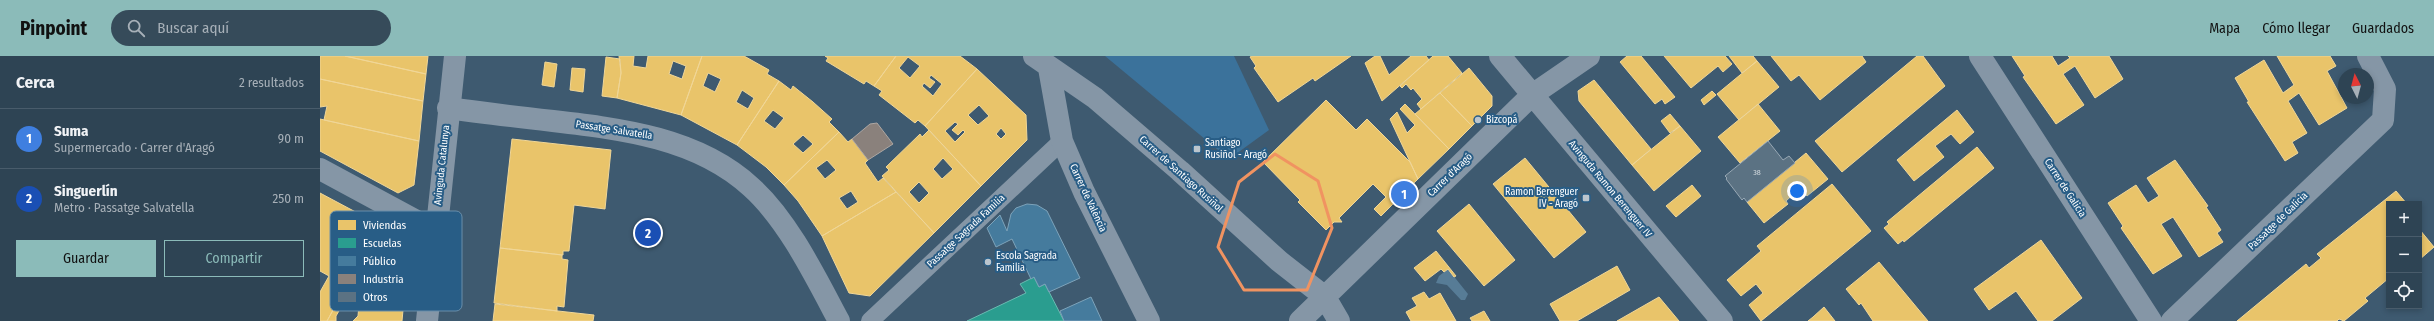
<!DOCTYPE html>
<html lang="es">
<head>
<meta charset="utf-8">
<style>
	:root { --surface:#2e4454; --page:#364b5a; --text:#f1f3f6; --muted:#a7b0b8; --line:#495c6b; --accent:#8bbbb9 }
	body { margin:0; font-family:"Fira Sans Condensed",sans-serif; background:var(--page); color:var(--text) }
	.controls { position:absolute; right:12px; bottom:12px; display:grid; overflow:hidden; border-radius:0px; box-shadow:0 2px 6px #0003 }
	.controls button { width:36px; height:36px; display:grid; place-items:center; padding:0; border:0; border-bottom:1px solid var(--line); background:var(--surface); color:var(--text); font:20px sans-serif }
	.compass { position:absolute; left:2018px; top:12px; width:36px; height:36px; border-radius:50%; background:var(--surface); box-shadow:0 2px 6px #0003; rotate:354deg }
	.you { position:absolute; left:1477px; top:135px; width:14px; height:14px; margin:-10px; border:3px solid #fff; border-radius:50%; background:#1a73e8; box-shadow:0 0 0 6px #1a73e833 }
	.badge { display:grid; place-items:center; width:26px; height:26px; border-radius:50%; background:var(--accent); color:#fff; font-size:13px; font-weight:700 }
	.pin { position:absolute; translate:-50% -50%; border:2px solid #fff; box-shadow:0 1px 4px #0006 }
	.list { margin:0; padding:0; list-style:none }
	h2 { display:flex; justify-content:space-between; align-items:center; height:52px; margin:0; padding:0 16px; font-size:17px }
	h2 small { font-size:13px; font-weight:400; color:var(--muted) }
	.list li { display:grid; grid-template-columns:26px 1fr auto; gap:12px; align-items:center; box-sizing:border-box; height:60px; padding:0 16px; border-top:1px solid var(--line) }
	.list b { display:block; font-size:15px; white-space:nowrap }
	.list p { margin:0; font-size:13px; white-space:nowrap; color:var(--muted) }
	.list em { font-size:13px; font-style:normal; color:var(--muted) }
	.actions { display:flex; gap:8px; padding:12px 16px }
	.actions a { flex:1; padding:9px 0; border:1px solid var(--accent); border-radius:0px; text-align:center; font-size:14px; color:var(--accent) }
	.actions .main { background:var(--accent); color:#111 }
	.icon { flex:none; width:22px; height:22px; fill:none; stroke:currentColor; stroke-width:2; stroke-linecap:round; stroke-linejoin:round }
	.map { position:relative; flex:none; width:2114px; height:265px; overflow:hidden }
	header { display:flex; align-items:center; gap:24px; box-sizing:border-box; height:56px; padding:0 20px; background:var(--accent); color:#111 }
	header strong { font-size:19px }
	nav { display:flex; gap:22px; margin-inline-start:auto; font-size:14px }
	.search { width:280px; height:36px; background:var(--page); display:flex; align-items:center; gap:10px; box-sizing:border-box; padding:0 14px; border-radius:22px; color:var(--muted); font-size:15px }
	main { display:flex }
	aside { flex:1; background:var(--surface) }
	.map>svg:first-child { display:block }
	.green { fill:#3b729b }
	.water { fill:#577c96 }
	.homes { fill:#e9c46a; stroke:#f0d697; fill-rule:evenodd }
	.schools { fill:#2a9d8f; stroke:#6abab1 }
	.public { fill:#457b9d; stroke:#7da3ba }
	.industry { fill:#8a817c; stroke:#ada7a3 }
	.building { fill:#5b7283; stroke:#98a8b4 }
	.lines { fill:none; stroke-linecap:round; stroke-linejoin:round }
	.pedestrian { stroke:#8596a6; stroke-width:18 }
	.minor { stroke:#8596a6; stroke-width:22 }
	.marked { fill:none; stroke:#f09361; stroke-width:3; stroke-linejoin:round }
	.poi-dot { fill:#bbc5cd; stroke:#285d86; stroke-width:1.5 }
	.labels { text-anchor:middle; dominant-baseline:central; stroke-width:4; stroke-linejoin:round; paint-order:stroke }
	.number-label { font-size:8px; fill:#d6dce0 }
	.poi-label { font-size:10px; fill:#fff; stroke:#285d86; text-anchor:start }
	.street-label { font-size:10px; fill:#fff; stroke:#285d86 }
	.key { fill:#285d86; stroke:#688eaa; stroke-width:1 }
	.key-label { font-size:11px; fill:#fff }
</style>
</head>
<body>
<header>
<strong>Pinpoint</strong>
<div class="search"><svg class="icon" aria-label="search" viewBox="0 0 24 24"><circle cx="10" cy="10" r="6"/><path d="M15 15l6 6"/></svg>Buscar aquí</div>
<nav><a>Mapa</a><a>Cómo llegar</a><a>Guardados</a></nav>
</header>
<main>
<aside>
<h2>Cerca<small>2 resultados</small></h2>
<ul class="list">
<li><span class="badge" style="background:#3f7fe0">1</span><div><b>Suma</b><p>Supermercado · Carrer d'Aragó</p></div><em>90 m</em></li>
<li><span class="badge" style="background:#1a4fb4">2</span><div><b>Singuerlín</b><p>Metro · Passatge Salvatella</p></div><em>250 m</em></li>
</ul>
<div class="actions"><a class="main">Guardar</a><a>Compartir</a></div>
</aside>
<div class="map">
<svg width="2114" height="265" viewBox="0 0 2114 265">
	<rect width="100%" height="100%" fill="#3e5a70"/>
	<path class="green" d="M785,0H914L949,74L909,103Z"/>
	<path class="water" d="M1128,213L1148,238L1145,244H1141L1127,229L1116,227L1119,220Z"/>
	<path class="homes" d="M0,0H25L106,18L103,45L0,23Z
		M25,0H108L106,18Z
		M299,0H314L313,10L326,12L328,0H382L361,59L297,42L301,17ZM353,5L366,10L362,23L349,18Z
		M382,0H424L449,14L447,18L459,25L417,89L361,59ZM388,17L401,23L395,36L383,30ZM422,34L434,42L428,53L416,46Z
		M505,0H576L554,30L546,25L544,28L506,5L508,2Z
		M576,0H640L657,13L605,70L598,64L595,67L559,39L562,35L554,30ZM588,1L600,10L590,22L579,12ZM611,19L622,28L613,40L602,30L604,27L610,32L615,26L609,22Z
		M932,0H1031L995,25L993,22L958,46L934,12L936,10L930,1Z
		M1055,0H1060L1069,19L1091,0H1106L1109,4L1062,45L1045,7Z
		M1113,0H1128L1142,17L1101,53L1097,48L1102,43L1093,32L1091,34L1086,28L1082,32L1080,30Z
		M1307,0H1321L1355,41L1345,48L1342,43L1335,48L1300,6Z
		M1344,0H1405L1412,8L1403,16L1398,10L1371,32Z
		M1409,0H1433L1437,5L1422,17Z
		M1451,0H1542L1546,6L1500,44L1479,19L1471,25Z
		M1597,0H1603L1625,30L1522,116L1495,85Z
		M1692,0H1732L1738,10L1750,2L1748,0H1789L1803,23L1775,42L1755,10L1743,18L1764,49L1736,68L1703,21L1705,20Z
		M1957,0H2010L2016,10L2007,15L2027,52L1999,69L1979,37L1968,45L1987,77L1972,86L1978,97L1965,105L1927,46H1929L1915,22L1944,4L1963,37L1974,29Z
		M286,1L300,3L301,17L297,42L282,40Z
		M1437,5L1459,31L1419,64L1397,38Z
		M225,6L237,8L234,31L222,29Z
		M252,12L265,13L263,36L250,34Z
		M1149,12L1172,40V50L1152,70L1120,37Z
		M657,13L706,59L707,84L661,130L605,70ZM659,49L669,60L658,69L648,59ZM635,66L638,68L632,74L638,79L643,74L645,76L635,86L625,75ZM681,72L686,78L681,83L676,78Z
		M0,23L103,45L99,85L4,64L7,50L0,51Z
		M1274,24L1331,93L1312,109L1259,45L1258,35Z
		M459,25L471,34L473,30L493,46L512,63L509,66L519,76L464,129L446,111L417,89ZM453,54L464,62L455,73L444,65ZM483,79L493,88L483,97L473,88Z
		M1392,35L1396,39L1384,49L1381,44Z
		M1120,37L1152,70L1129,93L1095,58Z
		M1006,44L1036,74L1047,63L1090,106L1098,123L1061,160L1054,153L1066,141L1053,128L1019,162L1022,166H1014L1006,174L978,146L980,144L943,106Z
		M1085,48L1129,93L1098,123L1070,63L1077,56L1087,77L1095,69L1080,53Z
		M1438,48L1460,75L1420,107L1398,81Z
		M1637,54L1654,76L1640,88L1631,78L1615,90L1624,101L1594,125L1577,104Z
		M1350,58L1360,70L1350,77L1341,65Z
		M0,63L99,85L94,129L78,137L0,95Z
		M1360,70L1381,95L1334,135L1312,109Z
		M609,74L661,130L614,177L562,120L569,114L566,111L600,78L602,81ZM623,102L633,113L622,123L613,113ZM599,126L609,137L599,147L589,136Z
		M519,76L528,86L532,83L543,97L548,104L545,107L558,126L563,122L576,136L502,180L478,145L464,129ZM507,104L516,114L505,123L496,112ZM531,135L538,146L527,153L519,142Z
		M192,83L291,94L285,153L254,149L249,195H243V199L180,192Z
		M1657,91L1674,112L1584,186L1583,184L1578,188L1564,172L1569,168L1567,166Z
		M1486,97L1508,123L1487,140L1480,132L1466,145L1468,148L1444,167L1427,146Z
		M1205,102L1266,176L1234,202L1173,128Z
		M1855,104L1888,150L1886,151L1901,174L1897,177L1903,186L1879,201L1853,161L1841,168L1862,200L1833,218L1801,172L1803,170L1788,147L1816,129L1828,147L1839,140L1827,122Z
		M1512,128L1551,175L1441,265L1429,249L1443,237L1436,228L1421,240L1407,224L1441,195L1437,190Z
		M1372,129L1381,140L1356,161L1346,150Z
		M2076,135L2087,148H2069V222L2045,242L2048,245L2024,265L2019,263L2017,265H1917L1986,208L1989,212L2001,202L1997,198Z
		M576,136L614,177L550,240L529,237L502,180Z
		M0,137L60,169L7,265H0V236L9,220L0,215Z
		M1149,148L1195,204L1164,230L1117,175Z
		M60,169L84,182L89,188L82,265H33L38,260L40,236L31,234L16,260V265H7Z
		M2100,174L2114,191L2099,204V175Z
		M1721,184L1762,242L1732,265H1718L1696,235L1669,254L1654,233Z
		M180,192L242,199V203L248,204L244,251L237,250V255L174,247Z
		M1116,195L1136,220L1134,221L1128,213L1124,216L1121,213L1105,225L1094,212Z
		M1559,206L1608,265H1553L1541,247L1539,249L1526,233Z
		M1297,210L1310,234L1257,265H1240L1230,248Z
		M1104,236L1109,243L1120,237L1136,265H1091L1086,256L1097,250L1092,242Z
		M1339,241L1359,265H1297Z
		M175,248L274,259L273,265H173Z
		M1504,251L1515,265H1488L1493,261Z
		M1164,255L1170,265H1152L1150,262Z"/>
	<path class="schools" d="M714,221L719,231L725,228L744,265H647L706,237L700,228Z"/>
	<path class="public" d="M707,148L717,149L727,155L760,222L729,236L725,228L719,231L714,221L711,223L692,183L676,191L667,172L680,159L687,175L691,158L696,152Z
		M771,241L782,265H744L740,255Z"/>
	<path class="industry" d="M557,67L573,88L548,104L532,83L550,68Z"/>
	<path class="building" d="M1448,85L1463,104L1469,100L1475,107L1427,146L1424,142L1422,144L1406,123L1407,122L1405,120Z"/>
	<g class="lines">
		<path class="pedestrian" d="M550,265L742,85"/>
		<path class="minor" d="M714,0L775,42L860,115L959,205L1005,241L1019,265
			M1180,0L1402,265
			M1660,0L1831,265
			M729,12L742,85L764,136L829,265
			M128,52C163,57 198,61 233,65C302,73 378,82 431,131C468,164 496,222 519,265
			M0,113L115,175
			M107,265L135,0
			M980,265L1212,39L1269,0
			M1852,265L2063,64L2065,33L2048,0"/>
	</g>
	<path class="marked" d="M955,98L998,125L1012,172L987,234H924L898,191L919,126Z"/>
	<g class="poi-dot">
		<circle cx="1158" cy="64" r="4"/>
		<rect x="873" y="89" width="8" height="8" rx="2"/>
		<rect x="1262" y="138" width="8" height="8" rx="2"/>
		<circle cx="668" cy="206" r="4"/>
	</g>
	<g class="labels">
		<g class="number-label">
			<text x="1437" y="116">38</text>
		</g>
		<g class="poi-label">
			<text x="1166" y="64">Bizcopá</text>
			<text x="885" y="87">Santiago<tspan x="885" dy="12">Rusiñol - Aragó</tspan></text>
			<text x="1258" y="136" text-anchor="end">Ramon Berenguer<tspan x="1258" dy="12">IV - Aragó</tspan></text>
			<text x="676" y="200">Escola Sagrada<tspan x="676" dy="12">Familia</tspan></text>
		</g>
		<g class="street-label">
			<text transform="translate(294 74) rotate(9)">Passatge Salvatella</text>
			<text transform="translate(122 109) rotate(-84)">Avinguda Catalunya</text>
			<text transform="translate(861 118) rotate(42)">Carrer de Santiago Rusiñol</text>
			<text transform="translate(1130 119) rotate(-44)">Carrer d'Aragó</text>
			<text transform="translate(1745 132) rotate(57)">Carrer de Galicia</text>
			<text transform="translate(1290 133) rotate(50)">Avinguda Ramon Berenguer IV</text>
			<text transform="translate(768 142) rotate(65)">Carrer de València</text>
			<text transform="translate(1958 165) rotate(-44)">Passatge de Galícia</text>
			<text transform="translate(646 175) rotate(-43)">Passatge Sagrada Familia</text>
		</g>
	</g>
	<rect x="10" y="155" width="132" height="100" rx="6" class="key"/>
	<rect x="18" y="164" width="18" height="10" fill="#e9c46a"/>
	<rect x="18" y="182" width="18" height="10" fill="#2a9d8f"/>
	<rect x="18" y="200" width="18" height="10" fill="#457b9d"/>
	<rect x="18" y="218" width="18" height="10" fill="#8a817c"/>
	<rect x="18" y="236" width="18" height="10" fill="#5b7283"/>
	<g class="key-label">
		<text x="43" y="173">Viviendas</text>
		<text x="43" y="191">Escuelas</text>
		<text x="43" y="209">Público</text>
		<text x="43" y="227">Industria</text>
		<text x="43" y="245">Otros</text>
	</g>
</svg>
<div class="controls">
<button>+</button>
<button>−</button>
<button><svg class="icon" aria-label="locate" viewBox="0 0 24 24"><circle cx="12" cy="12" r="6"/><path d="M12 2v4M12 18v4M2 12h4M18 12h4"/></svg></button>
</div>
<svg class="compass" viewBox="-18 -18 36 36"><path d="M0-13l5 13h-10z" fill="#e53935"/><path d="M0 13l5-13h-10z" fill="#a7b0b8"/></svg>
<div class="you"></div>
<div class="pin badge" style="left:1084px;top:138px;background:#3f7fe0">1</div>
<div class="pin badge" style="left:328px;top:177px;background:#1a4fb4">2</div>
</div>
</main>
</body>
</html>
